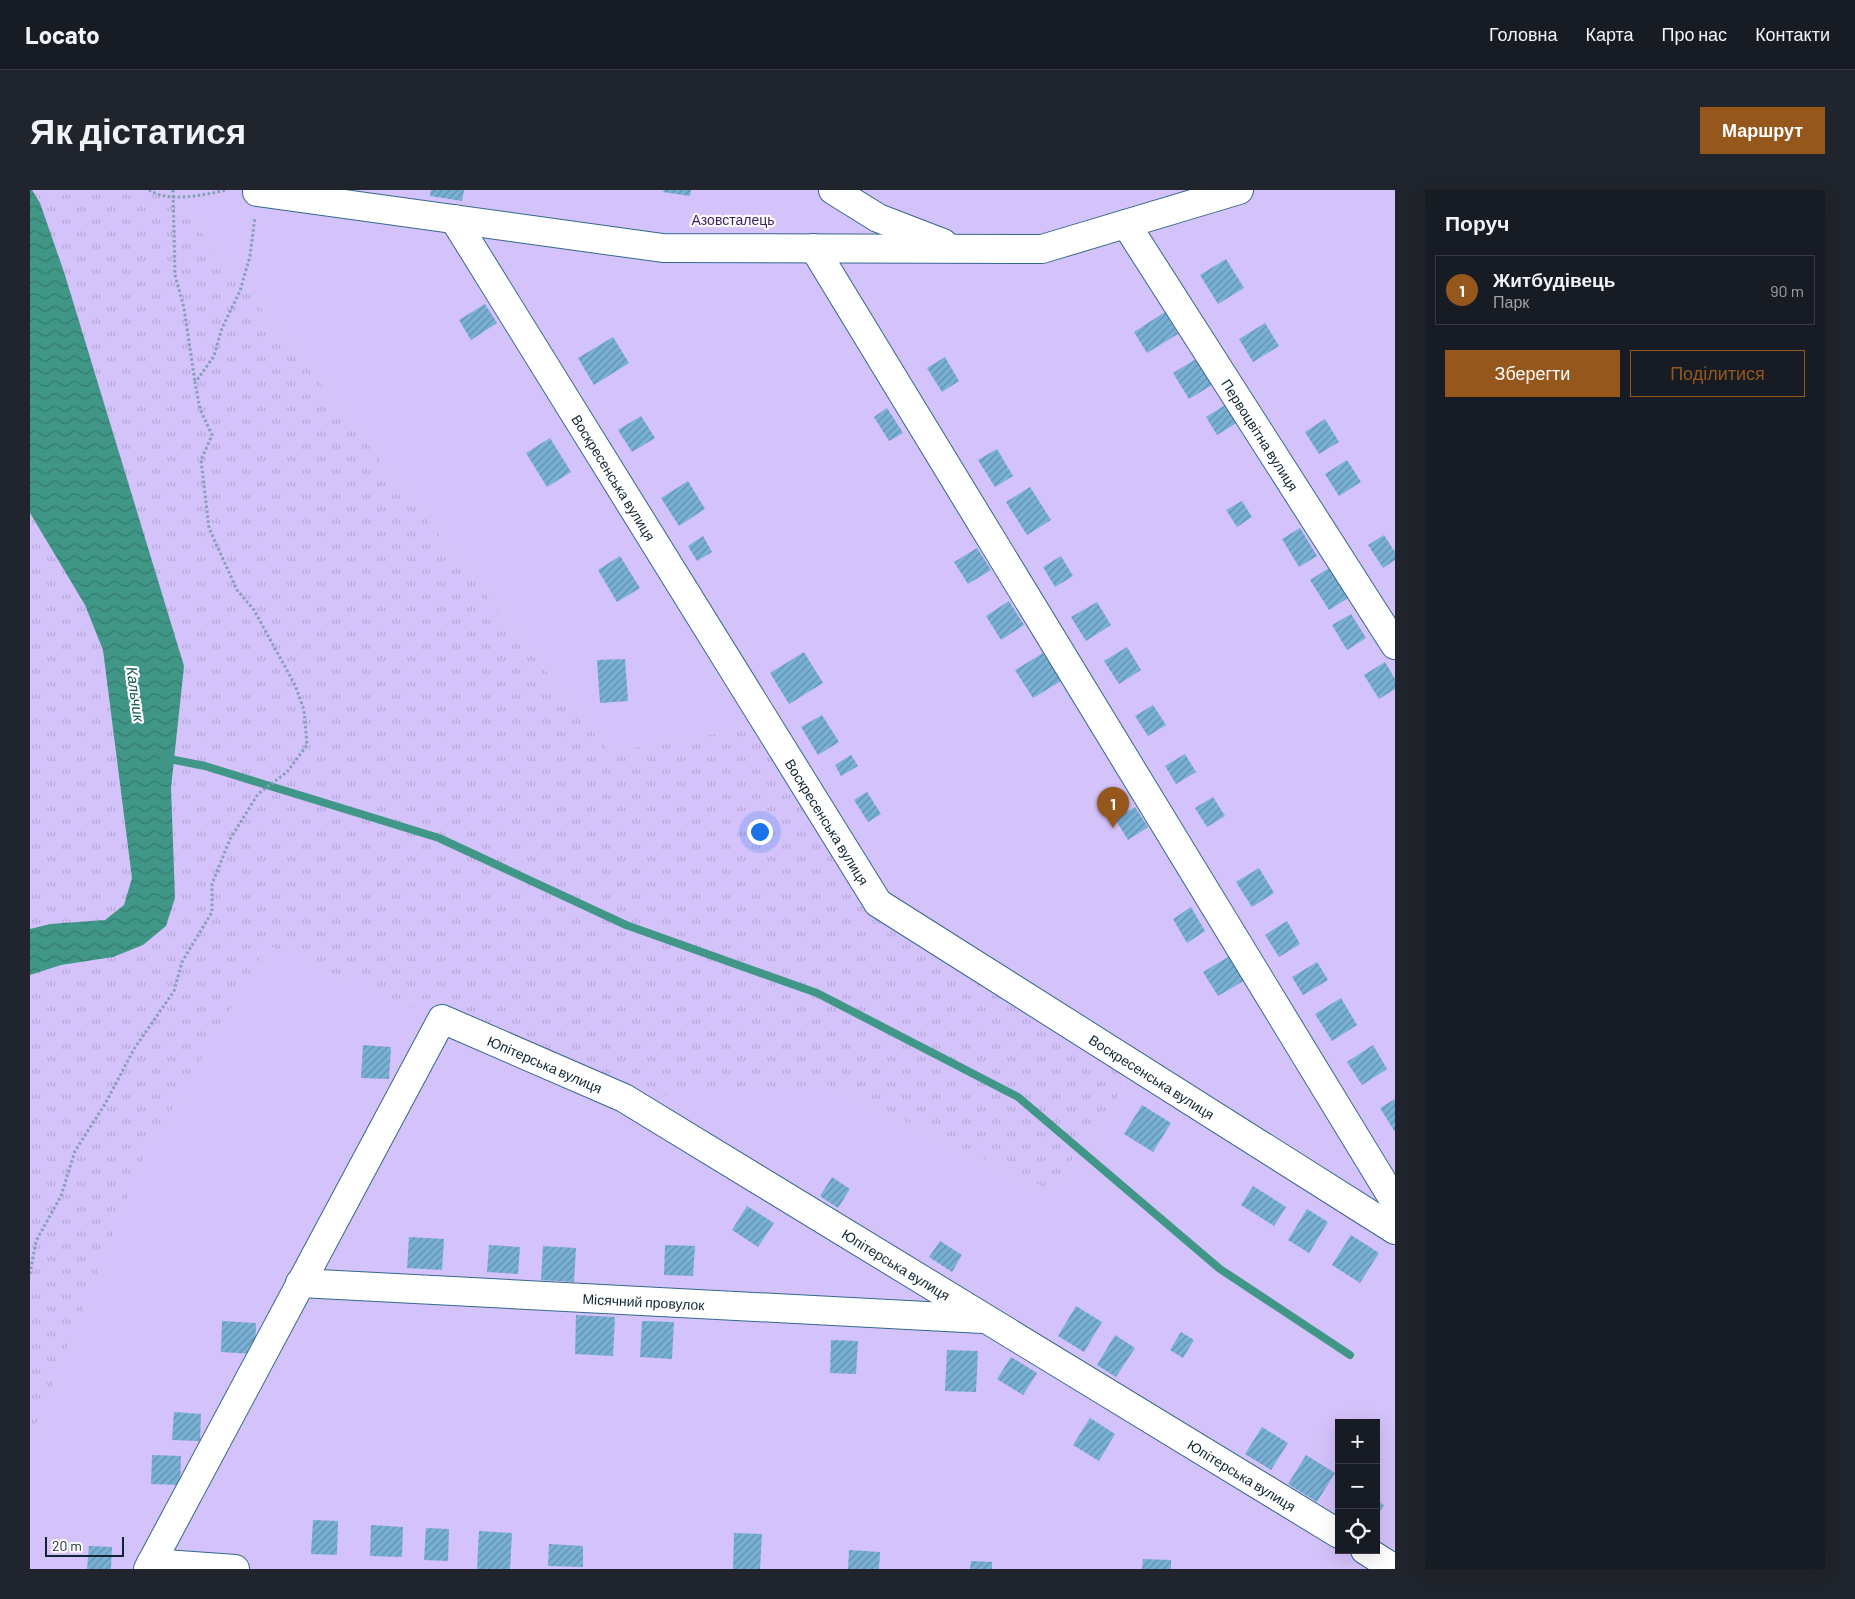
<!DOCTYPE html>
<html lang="uk">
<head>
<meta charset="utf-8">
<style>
	:root { --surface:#171b24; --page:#20242c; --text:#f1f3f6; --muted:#9ea1a6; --line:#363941; --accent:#95571c }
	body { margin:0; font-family:Barlow,sans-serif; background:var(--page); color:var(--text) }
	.controls { position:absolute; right:15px; bottom:15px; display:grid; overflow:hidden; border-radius:0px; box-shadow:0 5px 20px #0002 }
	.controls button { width:45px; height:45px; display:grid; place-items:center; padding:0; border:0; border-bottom:1px solid var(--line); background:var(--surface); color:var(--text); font:25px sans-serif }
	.scale { position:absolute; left:15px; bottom:12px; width:79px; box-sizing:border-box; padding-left:5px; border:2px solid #0f2533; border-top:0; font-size:14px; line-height:18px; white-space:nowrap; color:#0f2533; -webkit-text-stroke:4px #fcfcfc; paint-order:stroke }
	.you { position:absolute; left:729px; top:641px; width:18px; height:18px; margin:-12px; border:4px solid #fff; border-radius:50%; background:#1a73e8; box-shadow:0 0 0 8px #1a73e833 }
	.badge { display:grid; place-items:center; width:32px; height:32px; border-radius:50%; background:var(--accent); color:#fff; font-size:16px; font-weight:700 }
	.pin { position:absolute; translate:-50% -41px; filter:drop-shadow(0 1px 2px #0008) }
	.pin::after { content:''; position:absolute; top:26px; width:18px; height:15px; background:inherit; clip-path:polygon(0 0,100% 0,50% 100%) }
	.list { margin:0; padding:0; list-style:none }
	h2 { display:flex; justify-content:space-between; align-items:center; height:65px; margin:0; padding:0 20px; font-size:21px }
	h2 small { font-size:16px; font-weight:400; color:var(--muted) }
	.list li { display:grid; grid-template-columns:32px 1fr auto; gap:15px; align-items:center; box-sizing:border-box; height:70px; margin:0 10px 10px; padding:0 10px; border:1px solid var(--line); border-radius:0px }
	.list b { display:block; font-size:19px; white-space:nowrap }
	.list p { margin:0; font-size:16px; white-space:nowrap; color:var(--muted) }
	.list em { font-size:16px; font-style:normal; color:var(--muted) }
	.actions { display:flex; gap:10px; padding:15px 20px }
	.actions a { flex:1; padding:11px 0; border:1px solid var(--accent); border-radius:0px; text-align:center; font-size:18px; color:var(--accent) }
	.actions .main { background:var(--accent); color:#fff }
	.icon { flex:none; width:28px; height:28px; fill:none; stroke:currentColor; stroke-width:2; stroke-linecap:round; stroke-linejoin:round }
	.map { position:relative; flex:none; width:1365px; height:1379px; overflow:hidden; border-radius:0px }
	header { display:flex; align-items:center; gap:30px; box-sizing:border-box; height:70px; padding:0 25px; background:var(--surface); border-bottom:1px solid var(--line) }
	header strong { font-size:24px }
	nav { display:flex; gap:28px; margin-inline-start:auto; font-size:18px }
	.intro { display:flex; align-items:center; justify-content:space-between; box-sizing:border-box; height:120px; padding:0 30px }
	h1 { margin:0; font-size:35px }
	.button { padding:12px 22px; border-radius:0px; background:var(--accent); color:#fff; font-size:18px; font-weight:700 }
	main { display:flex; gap:30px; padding:0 30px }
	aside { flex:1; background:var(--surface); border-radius:0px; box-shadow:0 5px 20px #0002 }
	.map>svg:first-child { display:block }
	.grass { fill:url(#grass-tufts) }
	.garden { fill:#d4c2fa; fill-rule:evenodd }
	.water { fill:url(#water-waves) }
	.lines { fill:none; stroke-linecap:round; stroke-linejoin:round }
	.stream { stroke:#419787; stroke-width:8 }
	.building { fill:url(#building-hatch) }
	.minor-casing { stroke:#33688b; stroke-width:30 }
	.path { stroke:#84a0b5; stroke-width:3; stroke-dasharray:2.5 2.5; stroke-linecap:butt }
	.minor { stroke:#fff; stroke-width:28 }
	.labels { text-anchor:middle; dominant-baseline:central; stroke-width:4.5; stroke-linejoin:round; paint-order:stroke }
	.park-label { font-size:14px; fill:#3b1d62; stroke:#fcfcfc }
	.street-label { font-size:14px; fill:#0f2533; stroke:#fcfcfc }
	.water-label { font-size:15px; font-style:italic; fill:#135a4f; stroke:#fcfcfc }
</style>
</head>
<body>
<header>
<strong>Locato</strong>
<nav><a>Головна</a><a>Карта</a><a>Про нас</a><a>Контакти</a></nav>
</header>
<div class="intro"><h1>Як дістатися</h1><a class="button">Маршрут</a></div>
<main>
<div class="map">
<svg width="1365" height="1379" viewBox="0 0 1365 1379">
	<defs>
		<pattern id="grass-tufts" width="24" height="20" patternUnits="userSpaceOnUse" patternTransform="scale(1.25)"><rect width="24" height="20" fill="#d4c2fa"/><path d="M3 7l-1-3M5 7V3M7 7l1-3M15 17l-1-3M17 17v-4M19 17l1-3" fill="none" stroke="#b5a7d7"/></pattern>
		<pattern id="water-waves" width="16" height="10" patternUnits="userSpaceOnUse" patternTransform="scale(1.25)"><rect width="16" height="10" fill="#419787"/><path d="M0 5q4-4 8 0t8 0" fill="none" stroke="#357b6f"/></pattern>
		<pattern id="building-hatch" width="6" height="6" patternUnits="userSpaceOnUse" patternTransform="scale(1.25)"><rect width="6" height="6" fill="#79b0d5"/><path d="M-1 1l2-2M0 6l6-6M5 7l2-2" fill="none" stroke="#628fad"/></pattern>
	</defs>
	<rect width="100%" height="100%" fill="#c0e0f8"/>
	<path class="grass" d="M0,0H138L580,562L738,535L1109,878L1020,1000L798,895L8,1231L0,1249Z"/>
	<path class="garden" d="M138,0H1365V1379H0V1249L115,965L238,755L594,908L798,895L1020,1000L1109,879L848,713L738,535L580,562ZM1309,1233H1346V1360H1309Z"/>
	<path class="water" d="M0,0H2L10,13L34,82L154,476L141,598L145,708L136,736L113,755L83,767L31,775L0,785V739L20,734L75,730L94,715L102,688L73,460L55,415L0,323Z"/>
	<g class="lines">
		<path class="stream" d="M134,568L175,576L409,648L596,735L787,803L988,907L1190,1079L1320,1165"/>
	</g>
	<path class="building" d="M401,0H434L432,11L400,6Z
		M634,0H661L660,6L633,2Z
		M1196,69L1214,98L1188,114L1170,85Z
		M455,114L467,133L441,150L429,130Z
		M1135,122L1148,144L1117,163L1104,142Z
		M1235,133L1249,156L1223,172L1209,149Z
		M583,147L599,173L564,195L548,168Z
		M915,167L929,191L912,202L897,178Z
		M1166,169L1182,195L1159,209L1143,183Z
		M1197,214L1208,232L1187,245L1176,227Z
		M857,218L873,243L859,251L844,227Z
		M611,226L625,248L602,262L588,240Z
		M1295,229L1309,252L1289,264L1275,242Z
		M520,248L541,282L517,297L496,263Z
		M967,259L983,286L965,297L948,270Z
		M1317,270L1331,292L1309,306L1295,284Z
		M658,291L675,319L649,336L631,308Z
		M1000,297L1021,330L997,345L976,312Z
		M1212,311L1222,327L1207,337L1196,320Z
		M1270,338L1287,366L1269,377L1252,349Z
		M1354,345L1365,362V370L1353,378L1338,355Z
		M673,346L682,362L667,371L658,356Z
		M947,358L961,380L938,394L924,372Z
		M590,366L610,398L587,412L568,380Z
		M1031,366L1043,386L1025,397L1013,377Z
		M1299,378L1318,408L1299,420L1280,390Z
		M979,411L994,435L971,450L956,426Z
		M1067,412L1081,435L1056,451L1041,427Z
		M1321,424L1336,448L1317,460L1302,435Z
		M1097,457L1111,480L1089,494L1074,471Z
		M774,462L793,493L759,514L740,483Z
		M1013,463L1031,491L1003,508L985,480Z
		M595,469L598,511L570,513L567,470Z
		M1355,472L1365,489V499L1349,509L1334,485Z
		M1123,515L1136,535L1118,546L1105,526Z
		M792,525L809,552L788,565L771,537Z
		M1155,564L1166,582L1146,594L1135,576Z
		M821,565L828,576L811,586L805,575Z
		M837,602L851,624L838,632L824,610Z
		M1183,607L1195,626L1177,637L1165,618Z
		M1105,617L1118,637L1098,650L1085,629Z
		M1229,678L1244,703L1222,717L1206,692Z
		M1161,717L1175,741L1157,753L1143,729Z
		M1257,731L1270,754L1249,767L1235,745Z
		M1200,766L1215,790L1188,806L1173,782Z
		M1287,772L1298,790L1273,805L1262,787Z
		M1311,808L1327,835L1302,851L1285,824Z
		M333,855L361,857L359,889L331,888Z
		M1343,855L1357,879L1332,895L1317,872Z
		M1365,909V942L1350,918Z
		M1112,915L1141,933L1123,962L1094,944Z
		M802,987L820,999L808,1018L790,1006Z
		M1223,996L1256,1017L1244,1036L1211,1015Z
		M717,1016L744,1033L728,1057L702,1040Z
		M1277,1019L1298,1032L1279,1063L1258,1050Z
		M1321,1045L1349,1063L1330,1093L1302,1075Z
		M379,1047L414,1049L412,1080L377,1078Z
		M910,1051L932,1065L922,1082L899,1067Z
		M459,1055L490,1057L488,1084L457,1082Z
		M635,1055L665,1056L663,1086L634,1085Z
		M513,1056L546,1058L544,1092L511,1090Z
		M1046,1116L1072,1132L1054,1162L1028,1146Z
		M546,1125L585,1127L583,1166L545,1164Z
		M192,1131L226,1133L225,1164L191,1162Z
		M612,1131L644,1132L642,1169L610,1167Z
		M1151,1142L1164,1150L1153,1168L1140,1160Z
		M1085,1145L1105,1158L1086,1187L1067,1175Z
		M801,1150L828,1151L826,1184L800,1183Z
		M917,1160L948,1161L946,1202L915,1201Z
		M981,1167L1007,1183L993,1205L967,1189Z
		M144,1222L171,1224L170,1251L142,1250Z
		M1060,1228L1085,1244L1069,1271L1043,1255Z
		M1232,1237L1258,1253L1241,1280L1215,1264Z
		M122,1265L151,1266L150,1295L121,1294Z
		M1276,1265L1305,1283L1287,1312L1258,1294Z
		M1346,1310L1354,1315L1346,1327Z
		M283,1330L308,1331L307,1365L281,1364Z
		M341,1335L373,1337L372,1367L340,1366Z
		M396,1338L419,1339L418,1371L394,1370Z
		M449,1341L482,1343L480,1379H447Z
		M704,1343L732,1344L730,1379H703Z
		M519,1354L553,1356V1377L518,1376Z
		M59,1356L82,1357L81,1379H57Z
		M819,1360L850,1362L849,1379H818Z
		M1113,1369L1141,1370V1379H1112Z
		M941,1371L962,1372V1379H940Z"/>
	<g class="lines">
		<g class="minor-casing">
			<g id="minor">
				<path d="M803,0L848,28L913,53"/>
				<path d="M227,2L633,58L1012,59L1209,0"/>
				<path id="s1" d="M424,29L848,713L1365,1040"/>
				<path id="s2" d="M1096,34L1365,455"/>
				<path d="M784,58L1365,1012"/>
				<path id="s3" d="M270,1093L953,1129"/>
				<path d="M1335,1360L1365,1379"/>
				<path d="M121,1373L205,1379"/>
				<path id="s4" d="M118,1379L412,829L594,908L1309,1344"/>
			</g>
		</g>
		<path class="path" d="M119,0C138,13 174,5 196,0
			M143,0L145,85L154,118L165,192
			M0,1084L6,1051L31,1006L45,961L75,914L104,859L144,801L152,772L182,722V694L200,649L228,604L257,582L277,555L274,520L265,495L224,420L207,400L179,338L171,270L182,245L170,219L165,193L184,166L192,138L210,101L220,66L225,27"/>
		<use href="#minor" class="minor"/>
	</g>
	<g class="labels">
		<g class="park-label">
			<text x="703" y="29">Азовсталець</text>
		</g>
		<g class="street-label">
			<text stroke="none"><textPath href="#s2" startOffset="250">Первоцвітна вулиця</textPath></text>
			<text stroke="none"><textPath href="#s1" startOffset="304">Воскресенська вулиця</textPath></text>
			<text stroke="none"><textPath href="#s1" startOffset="709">Воскресенська вулиця</textPath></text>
			<text stroke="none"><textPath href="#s4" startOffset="736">Юпітерська вулиця</textPath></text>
			<text stroke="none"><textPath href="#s1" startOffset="1129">Воскресенська вулиця</textPath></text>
			<text stroke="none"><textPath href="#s4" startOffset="1141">Юпітерська вулиця</textPath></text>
			<text stroke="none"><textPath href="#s3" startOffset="344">Місячний провулок</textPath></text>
			<text stroke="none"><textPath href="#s4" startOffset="1546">Юпітерська вулиця</textPath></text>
		</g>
		<g class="water-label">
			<text transform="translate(106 504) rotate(82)">Кальчик</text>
		</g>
	</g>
</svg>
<div class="controls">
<button>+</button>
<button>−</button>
<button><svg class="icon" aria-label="locate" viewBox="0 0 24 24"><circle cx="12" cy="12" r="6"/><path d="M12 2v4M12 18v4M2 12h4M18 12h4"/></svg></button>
</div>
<div class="scale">20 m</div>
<div class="you"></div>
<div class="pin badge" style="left:1083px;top:638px">1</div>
</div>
<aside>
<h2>Поруч<small></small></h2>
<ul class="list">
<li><span class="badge">1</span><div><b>Житбудівець</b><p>Парк</p></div><em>90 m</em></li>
</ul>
<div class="actions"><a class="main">Зберегти</a><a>Поділитися</a></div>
</aside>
</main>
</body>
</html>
